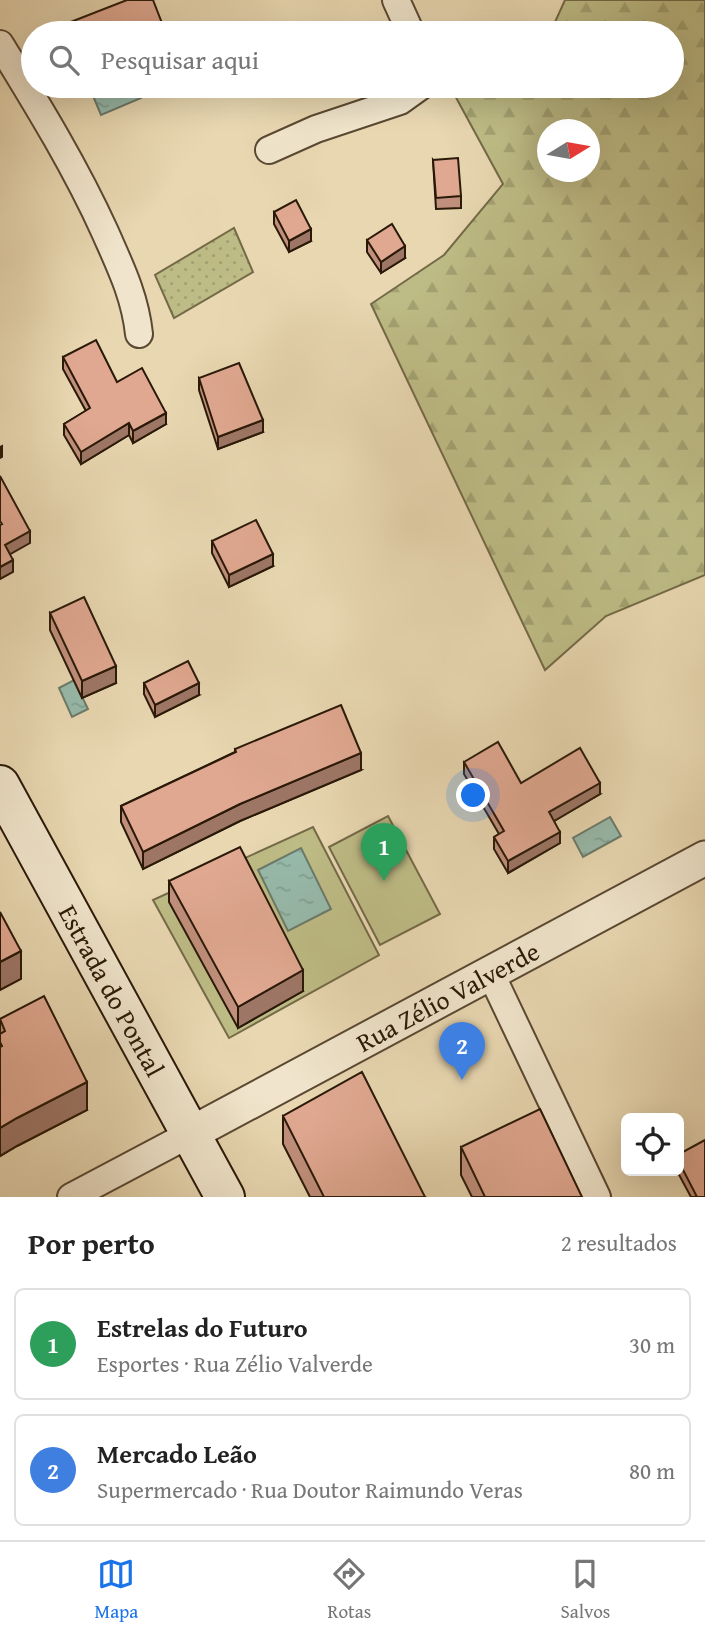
<!DOCTYPE html>
<html lang="pt">
<head>
<meta charset="utf-8">
<style>
	:root { --surface:#fff; --page:#f6f6f6; --text:#222; --muted:#767676; --line:#e0e0e0; --accent:#1a73e8 }
	body { margin:0; font-family:"Gentium Book Plus",serif; background:var(--page); color:var(--text) }
	.controls { position:absolute; right:21px; bottom:21px; display:grid; overflow:hidden; border-radius:10px; box-shadow:0 7px 28px #0002 }
	.controls button { width:63px; height:63px; display:grid; place-items:center; padding:0; border:0; border-bottom:2px solid var(--line); background:var(--surface); color:var(--text); font:35px sans-serif }
	.compass { position:absolute; left:537px; top:119px; width:63px; height:63px; border-radius:50%; background:var(--surface); box-shadow:0 7px 28px #0002; rotate:79deg }
	.you { position:absolute; left:474px; top:796px; width:24px; height:24px; margin:-18px; border:5px solid #fff; border-radius:50%; background:#1a73e8; box-shadow:0 0 0 10px #1a73e833 }
	.badge { display:grid; place-items:center; width:46px; height:46px; border-radius:50%; background:var(--accent); color:#fff; font-size:23px; font-weight:700 }
	.pin { position:absolute; translate:-50% -58px; filter:drop-shadow(0 2px 4px #0008) }
	.pin::after { content:''; position:absolute; top:37px; width:24px; height:21px; background:inherit; clip-path:polygon(0 0,100% 0,50% 100%) }
	.list { margin:0; padding:0; list-style:none }
	h2 { display:flex; justify-content:space-between; align-items:center; height:91px; margin:0; padding:0 28px; font-size:30px }
	h2 small { font-size:23px; font-weight:400; color:var(--muted) }
	.list li { display:grid; grid-template-columns:46px 1fr auto; gap:21px; align-items:center; box-sizing:border-box; height:112px; margin:0 14px 14px; padding:0 14px; border:2px solid var(--line); border-radius:10px }
	.list b { display:block; font-size:26px; white-space:nowrap }
	.list p { margin:0; font-size:23px; white-space:nowrap; color:var(--muted) }
	.list em { font-size:23px; font-style:normal; color:var(--muted) }
	.icon { flex:none; width:38px; height:38px; fill:none; stroke:currentColor; stroke-width:2; stroke-linecap:round; stroke-linejoin:round }
	.map { position:relative; flex:none; width:705px; height:1197px; overflow:hidden }
	.search { position:absolute; background:var(--surface); box-shadow:0 7px 28px #0002; left:21px; right:21px; top:21px; height:77px; display:flex; align-items:center; gap:18px; box-sizing:border-box; padding:0 24px; border-radius:38px; color:var(--muted); font-size:26px }
	.sheet { height:343px; background:var(--surface) }
	nav { display:flex; justify-content:space-around; align-items:center; box-sizing:border-box; height:98px; border-top:2px solid var(--line); background:var(--surface); font-size:19px; color:var(--muted) }
	nav a { display:grid; justify-items:center; gap:4px }
	nav .on { color:var(--accent) }
	.map>svg:first-child { display:block }
	.grass { fill:url(#grass-dots); stroke:#746a47; stroke-width:2 }
	.forest { fill:url(#forest-firs); stroke:#746a47; stroke-width:2; fill-rule:evenodd }
	.pitch { fill:#bebc86; stroke:#746a47; stroke-width:2 }
	.water { fill:url(#water-ripples); stroke:#6b7a6a; stroke-width:2 }
	.lines { fill:none; stroke-linecap:round; stroke-linejoin:round }
	.minor-casing { stroke:#5a4832; stroke-width:30 }
	.tertiary-casing { stroke:#5a4832; stroke-width:37 }
	.secondary-casing { stroke:#2a1908; stroke-width:42 }
	.minor { stroke:#f0e5cc; stroke-width:26 }
	.tertiary { stroke:#f0e5cc; stroke-width:33 }
	.secondary { stroke:#f0e5cc; stroke-width:38 }
	.wall { fill:#c1907d; stroke:#2a1908; stroke-width:2 }
	.shaded-wall { fill:#9d7666; stroke:#2a1908; stroke-width:2 }
	.building { fill:#e0a891; stroke:#2a1908; stroke-width:2 }
	.labels { text-anchor:middle; dominant-baseline:central; stroke-width:6; stroke-linejoin:round; paint-order:stroke }
	.street-label { font-size:26px; fill:#2a1908; stroke:#f0e5cc }
</style>
</head>
<body>
<div class="map">
<svg width="705" height="1197" viewBox="0 0 705 1197">
	<defs>
		<pattern id="grass-dots" width="8" height="8" patternUnits="userSpaceOnUse" patternTransform="scale(1.75)"><rect width="8" height="8" fill="#bebc86"/><path d="M2 2h.1M6 6h.1" fill="none" stroke="#a3a172" stroke-width="1.8" stroke-linecap="round"/></pattern>
		<pattern id="forest-firs" width="22" height="20" patternUnits="userSpaceOnUse" patternTransform="scale(1.75)"><rect width="22" height="20" fill="#bebc86"/><path d="M5 1l3.5 6h-7zM16 11l3.5 6h-7z" fill="#a3a172"/></pattern>
		<pattern id="water-ripples" width="26" height="14" patternUnits="userSpaceOnUse" patternTransform="scale(1.75)"><rect width="26" height="14" fill="#97baab"/><path d="M2 4q2-2 4 0t4 0M15 11q2-2 4 0t4 0" fill="none" stroke="#829f92"/></pattern>
	</defs>
	<rect width="100%" height="100%" fill="#e8d7b1"/>
	<filter id="stains"><feTurbulence type="fractalNoise" baseFrequency=".00286" numOctaves="4"/><feColorMatrix values="0 0 0 0 .2 0 0 0 0 .09 0 0 0 0 .02 0 0 0 .5 -.17"/></filter>
	<radialGradient id="worn" r=".72"><stop offset=".6" stop-color="#630" stop-opacity="0"/><stop offset="1" stop-color="#630" stop-opacity=".3"/></radialGradient>
	<path class="grass" d="M234,228L253,272L174,318L155,275Z"/>
	<path class="forest" d="M565,0H705V575L606,616L545,670L371,304L444,255L503,184L453,92L468,86H672V33H550ZM548,130H590V172H548Z"/>
	<path class="pitch" d="M388,816L440,914L380,945L329,847Z
		M313,827L379,955L229,1038L153,900Z"/>
	<path class="water" d="M103,86H136L141,98L101,115L91,91Z
		M74,680L88,709L72,717L59,688Z
		M610,817L621,836L583,857L573,838Z
		M301,848L331,909L288,931L258,870Z"/>
	<g class="lines">
		<g class="minor-casing">
			<path id="minor" d="M396,0L411,33
				M0,44C38,106 75,166 105,232C120,266 135,296 139,334
				M269,150L316,129L400,101L421,86
				M490,972L597,1197
				M71,1197L190,1134"/>
		</g>
		<g class="tertiary-casing">
			<g id="tertiary">
				<path id="s1" d="M190,1134L705,858"/>
			</g>
		</g>
		<g class="secondary-casing">
			<g id="secondary">
				<path id="s2" d="M0,785L225,1197"/>
			</g>
		</g>
		<use href="#minor" class="minor"/>
		<use href="#tertiary" class="tertiary"/>
		<use href="#secondary" class="secondary"/>
	</g>
	<path class="wall" d="M433,160L461,196V208L436,209Z
		M274,212L311,241L289,252L274,224Z
		M367,240L405,258L381,273L367,252Z
		M63,357L117,382L166,424L133,443L129,435L81,464L64,435V424L86,411L63,369Z
		M199,378L263,432L218,449L199,390Z
		M212,541L273,566L229,587L212,553Z
		M50,613L116,683L82,698L50,630Z
		M144,683L199,695L155,717L144,694Z
		M235,749L361,770L240,821L143,869L121,822V806L235,752Z
		M464,762L521,783L600,794L554,821L560,843L508,873L494,849V837L499,834L464,774Z
		M169,881L303,991L238,1028L169,902Z
		M0,1019L87,1110L17,1146L0,1156Z
		M283,1116L425,1197H310L283,1144Z
		M461,1147L582,1197H472L461,1175Z
		M679,1154L705,1197H691L677,1171H679Z"/>
	<path class="shaded-wall" d="M117,26V33H99Z
		M311,229V241L289,252V241Z
		M405,246V258L381,273V262Z
		M166,413V424L133,443V431Z
		M263,420V432L218,449V437Z
		M129,423V435L81,464V452Z
		M2,446V457L0,458V447Z
		M30,531V543L5,557V545Z
		M273,554V566L229,587V575Z
		M13,560V572L0,579V567Z
		M116,666V683L82,698V681Z
		M199,683V695L155,717V705Z
		M361,753V770L240,821L143,869V852L240,804Z
		M600,783V794L549,824V812Z
		M560,832V843L508,873V861Z
		M21,951V979L0,990V962Z
		M303,970V991L238,1028V1007Z
		M87,1082V1110L17,1146L0,1156V1128L17,1118Z"/>
	<path class="building" d="M127,0H153L165,31L160,33H119L117,26L99,33H45V32Z
		M458,158L461,196L436,198L433,160Z
		M296,200L311,229L289,241L274,212Z
		M392,224L405,246L381,262L367,240Z
		M96,340L117,382L142,368L166,413L133,431L129,423L81,452L64,424L90,408L63,357Z
		M239,363L263,420L218,437L199,378Z
		M0,476L30,531L5,545L13,560L0,567V525L2,524L0,521Z
		M256,520L273,554L229,575L212,541Z
		M84,597L116,666L82,681L50,613Z
		M188,661L199,683L155,705L144,683Z
		M341,705L361,753L240,804L143,852L121,806L236,752L235,749Z
		M498,742L521,783L580,748L600,783L549,812L560,832L508,861L494,837L504,831L464,762Z
		M240,847L303,970L238,1007L169,881Z
		M0,912L21,951L0,962Z
		M44,996L87,1082L17,1118L0,1128V1047L2,1046L0,1042V1034L5,1031L0,1019Z
		M362,1072L425,1197H324L283,1116Z
		M540,1109L582,1197H485L461,1147Z
		M705,1140V1197H697L679,1162V1154Z"/>
	<g class="labels">
		<g class="street-label">
			<text stroke="none"><textPath href="#s2" startOffset="234">Estrada do Pontal</textPath></text>
			<text stroke="none"><textPath href="#s1" startOffset="292">Rua Zélio Valverde</textPath></text>
		</g>
	</g>
	<rect width="100%" height="100%" filter="url(#stains)"/>
	<rect width="100%" height="100%" fill="url(#worn)"/>
</svg>
<div class="controls">
<button><svg class="icon" aria-label="locate" viewBox="0 0 24 24"><circle cx="12" cy="12" r="6"/><path d="M12 2v4M12 18v4M2 12h4M18 12h4"/></svg></button>
</div>
<svg class="compass" viewBox="-18 -18 36 36"><path d="M0-13l5 13h-10z" fill="#e53935"/><path d="M0 13l5-13h-10z" fill="#767676"/></svg>
<div class="you"></div>
<div class="pin badge" style="left:384px;top:881px;background:#2e9e5b">1</div>
<div class="pin badge" style="left:462px;top:1080px;background:#3f7fe0">2</div>
<div class="search"><svg class="icon" aria-label="search" viewBox="0 0 24 24"><circle cx="10" cy="10" r="6"/><path d="M15 15l6 6"/></svg>Pesquisar aqui</div>
</div>
<section class="sheet">
<h2>Por perto<small>2 resultados</small></h2>
<ul class="list">
<li><span class="badge" style="background:#2e9e5b">1</span><div><b>Estrelas do Futuro</b><p>Esportes · Rua Zélio Valverde</p></div><em>30 m</em></li>
<li><span class="badge" style="background:#3f7fe0">2</span><div><b>Mercado Leão</b><p>Supermercado · Rua Doutor Raimundo Veras</p></div><em>80 m</em></li>
</ul>
</section>
<nav>
<a class="on"><svg class="icon" aria-label="map" viewBox="0 0 24 24"><path d="M3 6l6-2 6 2 6-2v14l-6 2-6-2-6 2zM9 4v14M15 6v14"/></svg>Mapa</a>
<a><svg class="icon" aria-label="directions" viewBox="0 0 24 24"><path d="M12 3l9 9-9 9-9-9zM9 14v-3h6M13 9l2 2-2 2"/></svg>Rotas</a>
<a><svg class="icon" aria-label="saved" viewBox="0 0 24 24"><path d="M7 4h10v16l-5-4-5 4z"/></svg>Salvos</a>
</nav>
</body>
</html>
